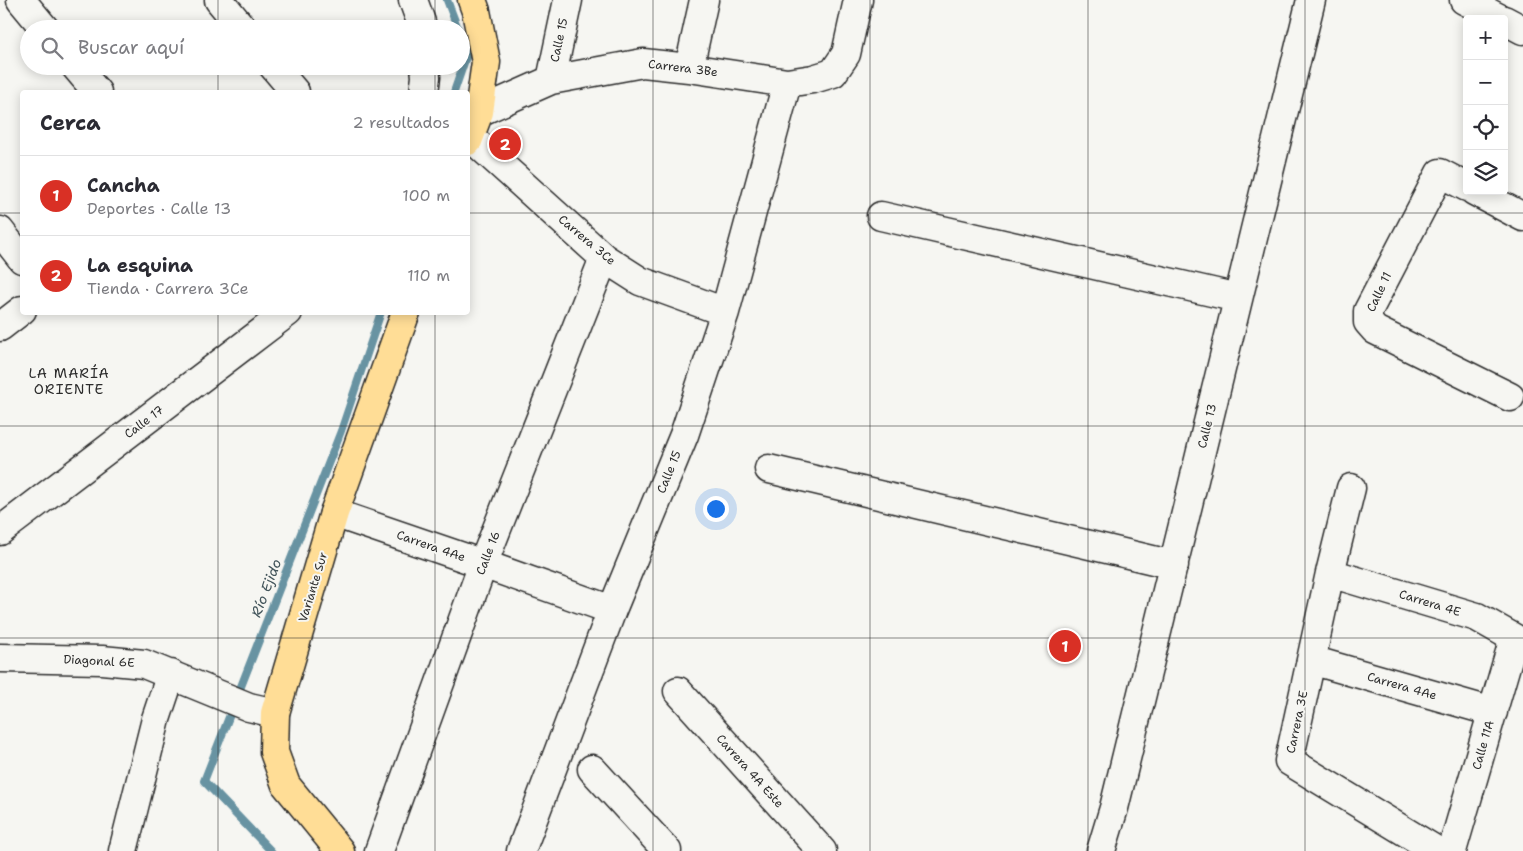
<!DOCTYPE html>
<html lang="es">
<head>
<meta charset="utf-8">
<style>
	:root { --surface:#fff; --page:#f7f7f7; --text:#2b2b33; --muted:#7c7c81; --line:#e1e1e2; --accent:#d93025 }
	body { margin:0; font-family:"Shantell Sans",sans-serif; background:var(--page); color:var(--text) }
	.controls { position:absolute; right:15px; top:15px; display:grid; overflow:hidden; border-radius:5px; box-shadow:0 2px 12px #0003 }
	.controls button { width:45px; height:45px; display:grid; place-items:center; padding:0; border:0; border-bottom:1px solid var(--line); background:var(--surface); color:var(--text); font:25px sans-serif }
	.you { position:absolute; left:715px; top:508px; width:18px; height:18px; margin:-12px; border:4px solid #fff; border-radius:50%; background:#1a73e8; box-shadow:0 0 0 8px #1a73e833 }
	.badge { display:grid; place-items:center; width:32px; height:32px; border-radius:50%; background:var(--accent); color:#fff; font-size:16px; font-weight:700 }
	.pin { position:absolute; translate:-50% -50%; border:2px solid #fff; box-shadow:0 1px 5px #0006 }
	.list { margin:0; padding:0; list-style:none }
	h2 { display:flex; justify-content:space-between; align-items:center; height:65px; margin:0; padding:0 20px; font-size:21px }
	h2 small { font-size:16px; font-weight:400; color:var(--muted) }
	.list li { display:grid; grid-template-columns:32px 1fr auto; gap:15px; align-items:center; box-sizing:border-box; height:80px; padding:0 20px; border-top:1px solid var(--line) }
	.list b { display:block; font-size:19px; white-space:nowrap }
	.list p { margin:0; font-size:16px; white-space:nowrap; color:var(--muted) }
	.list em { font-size:16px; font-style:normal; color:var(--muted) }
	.icon { flex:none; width:28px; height:28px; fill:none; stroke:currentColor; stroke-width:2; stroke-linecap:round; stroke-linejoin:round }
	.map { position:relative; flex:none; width:1523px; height:851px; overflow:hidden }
	.search { position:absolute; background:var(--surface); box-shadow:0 2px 12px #0003; left:20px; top:20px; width:450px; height:55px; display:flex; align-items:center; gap:12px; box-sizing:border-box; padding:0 18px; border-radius:28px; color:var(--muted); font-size:19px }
	.panel { position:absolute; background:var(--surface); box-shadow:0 2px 12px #0003; left:20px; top:90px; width:450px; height:225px; border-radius:5px }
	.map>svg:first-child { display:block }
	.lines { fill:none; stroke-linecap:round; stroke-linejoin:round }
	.stream { stroke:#6893a2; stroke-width:8 }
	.minor-casing { stroke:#2b2b2b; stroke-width:31 }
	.major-casing { stroke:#2b2b2b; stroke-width:31 }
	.minor { stroke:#f6f6f2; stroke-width:28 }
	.major { stroke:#ffdd96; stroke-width:28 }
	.grid { fill:none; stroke:#2b2b2b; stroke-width:1; stroke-opacity:0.55 }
	.labels { text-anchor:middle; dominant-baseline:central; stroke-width:4; stroke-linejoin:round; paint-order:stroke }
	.street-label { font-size:12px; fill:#2b2b2b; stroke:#f6f6f2 }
	.neighbourhood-label { font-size:14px; letter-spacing:1px; fill:#2b2b2b; stroke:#f6f6f2 }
	.water-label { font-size:14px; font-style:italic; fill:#44565c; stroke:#f6f6f2 }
</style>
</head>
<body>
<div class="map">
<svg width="1523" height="851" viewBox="0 0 1523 851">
	<rect width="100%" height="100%" fill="#f6f6f2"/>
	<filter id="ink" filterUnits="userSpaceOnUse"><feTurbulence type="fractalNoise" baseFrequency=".02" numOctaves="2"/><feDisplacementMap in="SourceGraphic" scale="10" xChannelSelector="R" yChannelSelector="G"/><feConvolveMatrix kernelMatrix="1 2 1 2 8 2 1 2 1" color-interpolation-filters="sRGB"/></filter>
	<g filter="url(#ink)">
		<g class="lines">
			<path class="stream" d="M447,0L458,29
				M454,92L467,54L461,39
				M271,851L204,781L341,431L381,312"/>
			<g class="minor-casing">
				<path id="minor" d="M21,0L45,29
					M219,0L243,29
					M413,0L421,22L422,29
					M1464,0L1501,19
					M1504,20L1523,30
					M75,66L97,92
					M273,66L295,92
					M689,68L704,0
					M551,80L568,0
					M424,92L426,77L425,66
					M468,114L479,112L551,80L643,63L689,68L787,83L813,79L833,73L846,54L858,0
					M469,136L604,258L640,281L725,312
					M1467,187L1440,173L1368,311V322L1375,330L1510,397
					M1474,191L1523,217
					M881,216L1238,298
					M0,231L22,259
					M0,327L22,310
					M769,469L1174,565
					M1351,488L1330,573L1289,761L1437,851
					M334,513L483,564L612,610
					M0,531L288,312
					M1330,573L1477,617L1514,638L1523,647
					M0,658L102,660L144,664L249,707L275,713
					M1311,660L1493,712
					M678,691L822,851
					M592,769L667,851
					M123,851L156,719L171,674
					M379,851L483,564L604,258
					M521,851L612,610L684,435L725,312L787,83
					M1101,851L1114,808L1311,0
					M1452,851L1514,638"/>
			</g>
			<g class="major-casing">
				<path id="major" d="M468,141L479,112L486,62L476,11L472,0
					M340,851L286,785L274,752L275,713L334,513L406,312"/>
			</g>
			<use href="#minor" class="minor"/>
			<use href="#major" class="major"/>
		</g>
	</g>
	<path class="grid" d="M218,0V29M435,0V29M653,0V851M870,0V851M1088,0V851M1305,0V851M218,66V92M435,66V92M0,213H22M468,213H1523M218,312V851M435,312V851M0,426H1523M0,638H1523"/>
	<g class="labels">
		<g class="street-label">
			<text transform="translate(559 40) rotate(-78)">Calle 15</text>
			<text transform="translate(683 68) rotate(7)">Carrera 3Be</text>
			<text transform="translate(587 240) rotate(40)">Carrera 3Ce</text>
			<text transform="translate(1379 292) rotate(-65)">Calle 11</text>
			<text transform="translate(144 422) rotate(-37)">Calle 17</text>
			<text transform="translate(1207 426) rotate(-76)">Calle 13</text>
			<text transform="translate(669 472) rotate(-68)">Calle 15</text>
			<text transform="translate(431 546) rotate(19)">Carrera 4Ae</text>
			<text transform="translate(488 553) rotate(-69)">Calle 16</text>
			<text transform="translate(313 587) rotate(-73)">Variante Sur</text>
			<text transform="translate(1430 603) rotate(17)">Carrera 4E</text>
			<text transform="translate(99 661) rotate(3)">Diagonal 6E</text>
			<text transform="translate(1402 686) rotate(16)">Carrera 4Ae</text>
			<text transform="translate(1297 722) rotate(-78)">Carrera 3E</text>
			<text transform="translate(1483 745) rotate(-74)">Calle 11A</text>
			<text transform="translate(750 771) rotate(48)">Carrera 4A Este</text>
		</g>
		<g class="neighbourhood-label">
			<text x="69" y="373">LA MARÍA<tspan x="69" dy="16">ORIENTE</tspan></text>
		</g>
		<g class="water-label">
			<text transform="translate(266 588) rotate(-69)">Río Ejido</text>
		</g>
	</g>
</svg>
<div class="controls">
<button>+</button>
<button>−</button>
<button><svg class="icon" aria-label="locate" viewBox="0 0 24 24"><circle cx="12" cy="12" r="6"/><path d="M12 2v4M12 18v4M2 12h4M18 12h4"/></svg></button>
<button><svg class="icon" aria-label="layers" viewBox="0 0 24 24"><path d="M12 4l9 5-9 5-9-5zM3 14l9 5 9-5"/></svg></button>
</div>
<div class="you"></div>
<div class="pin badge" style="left:1065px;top:646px">1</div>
<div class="pin badge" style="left:505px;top:144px">2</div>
<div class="search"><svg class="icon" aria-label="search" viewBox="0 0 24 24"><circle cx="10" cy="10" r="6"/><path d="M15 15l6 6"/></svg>Buscar aquí</div>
<section class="panel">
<h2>Cerca<small>2 resultados</small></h2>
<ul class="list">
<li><span class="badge">1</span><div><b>Cancha</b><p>Deportes · Calle 13</p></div><em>100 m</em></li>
<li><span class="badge">2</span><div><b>La esquina</b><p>Tienda · Carrera 3Ce</p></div><em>110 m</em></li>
</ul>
</section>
</div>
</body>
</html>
